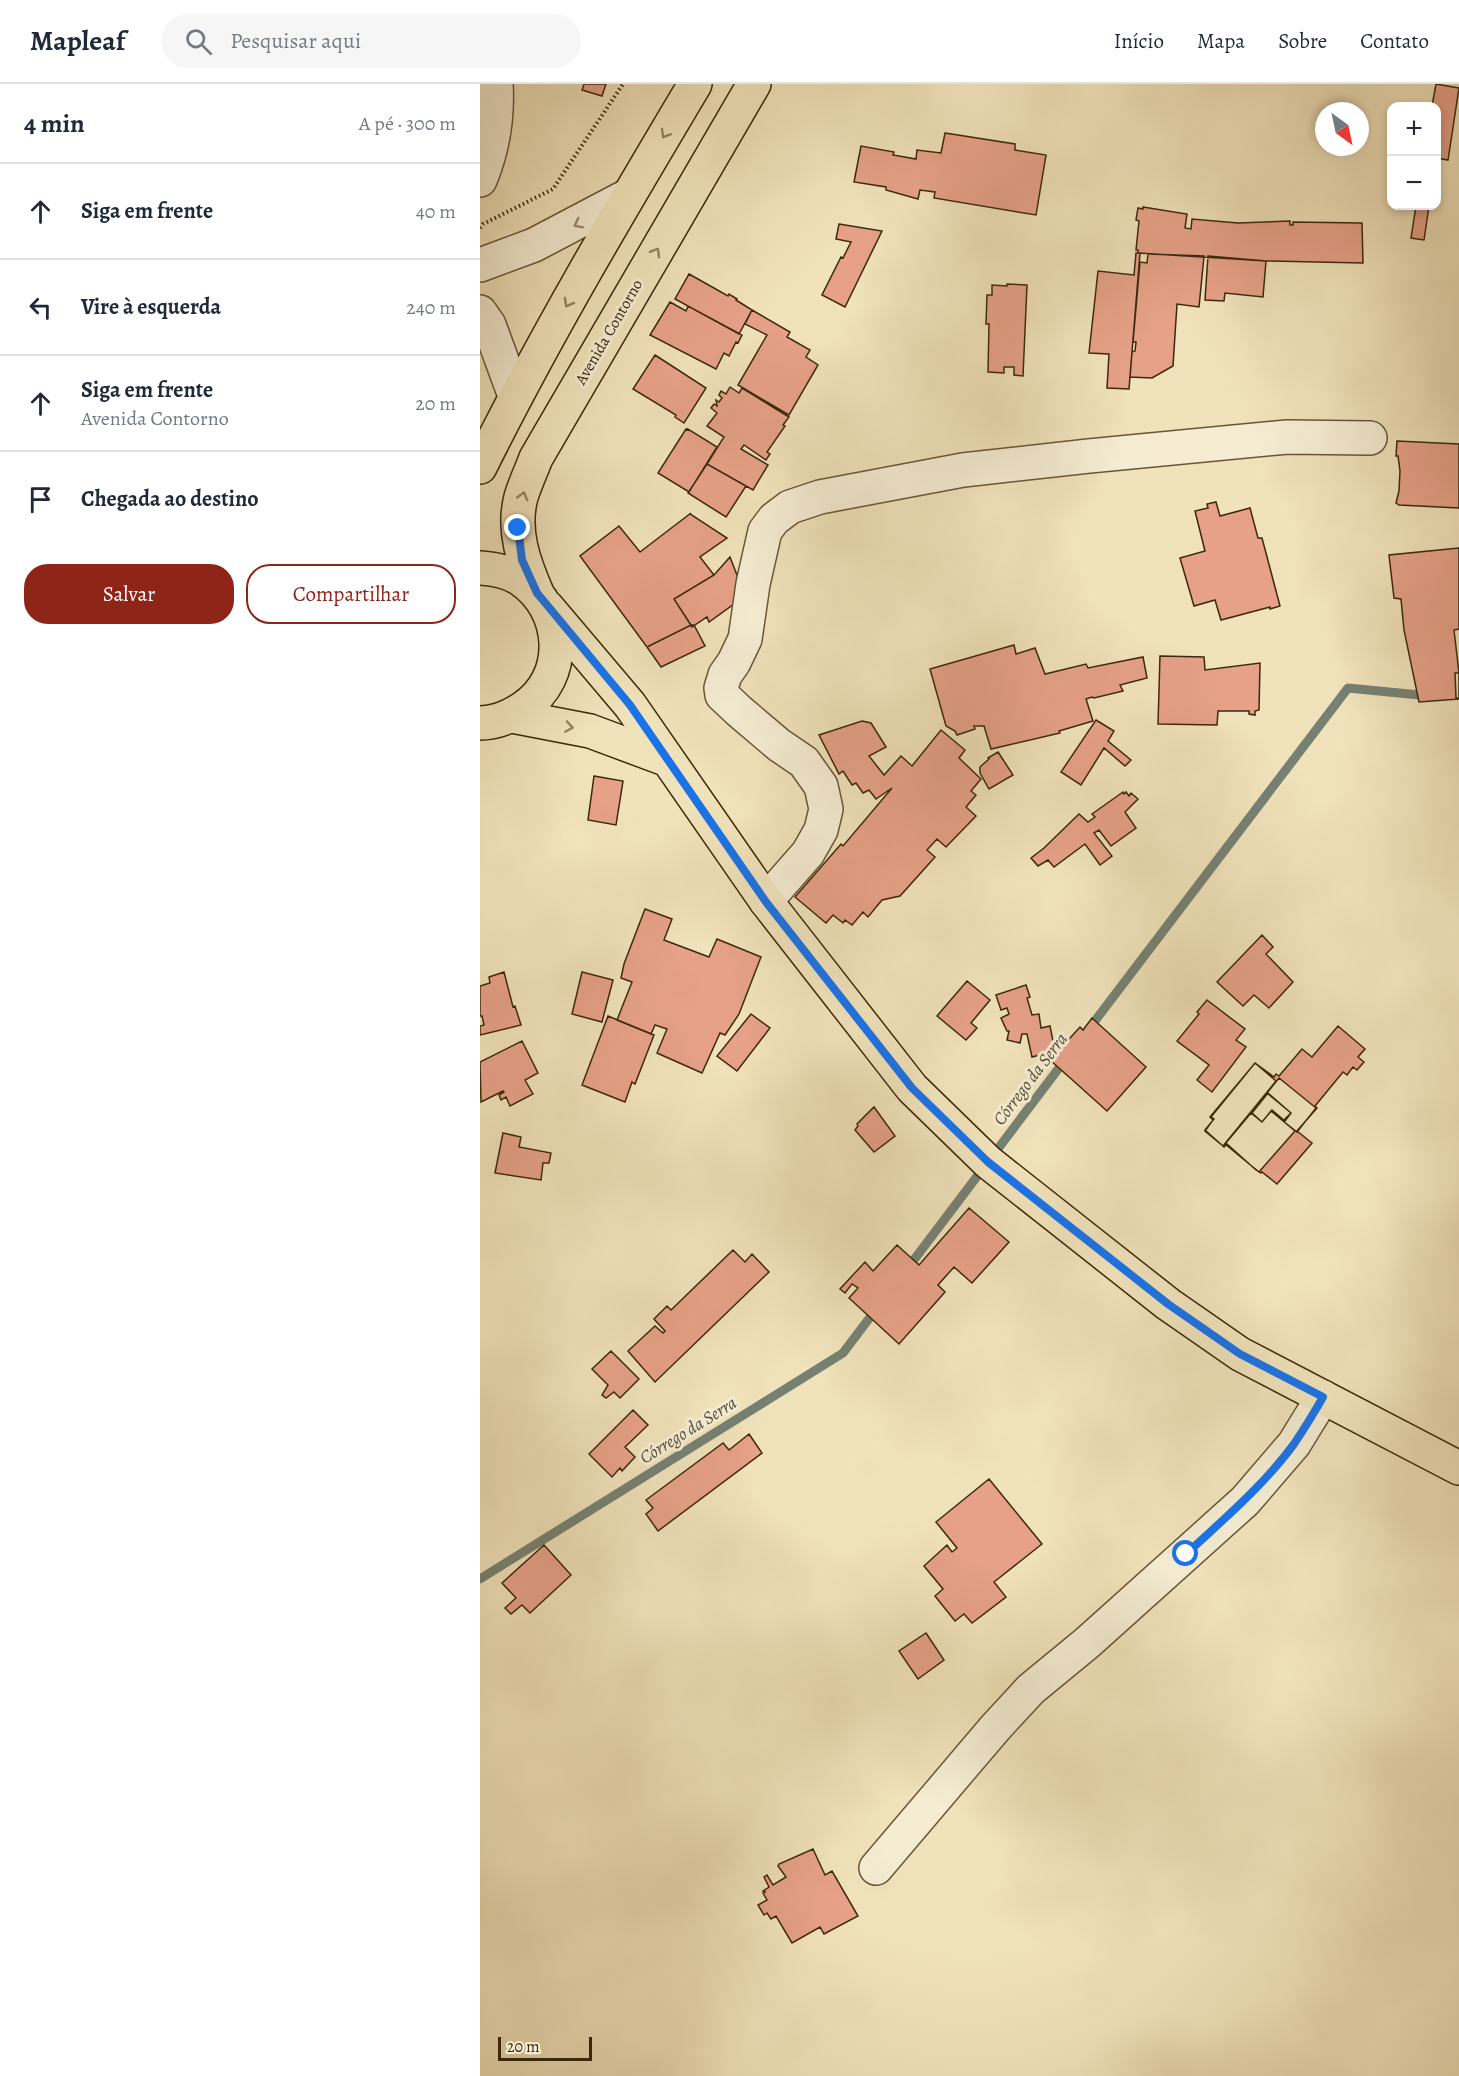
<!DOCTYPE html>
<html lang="pt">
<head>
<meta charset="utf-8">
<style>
	:root { --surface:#fff; --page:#f6f6f7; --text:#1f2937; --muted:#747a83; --line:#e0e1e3; --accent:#8f2418 }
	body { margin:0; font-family:Alegreya,serif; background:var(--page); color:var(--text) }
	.controls { position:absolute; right:18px; top:18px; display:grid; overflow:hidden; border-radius:12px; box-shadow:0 3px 9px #0003 }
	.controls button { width:54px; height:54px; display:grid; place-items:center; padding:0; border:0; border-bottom:2px solid var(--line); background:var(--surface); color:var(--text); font:30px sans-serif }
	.compass { position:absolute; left:835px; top:18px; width:54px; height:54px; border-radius:50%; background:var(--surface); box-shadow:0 3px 9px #0003; rotate:147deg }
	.scale { position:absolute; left:18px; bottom:15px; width:94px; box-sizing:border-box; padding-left:6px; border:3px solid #3c280b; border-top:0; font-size:16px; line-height:21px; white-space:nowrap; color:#3c280b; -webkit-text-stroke:4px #f5ecd2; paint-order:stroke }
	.stop { position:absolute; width:18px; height:18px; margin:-14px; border:4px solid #1a73e8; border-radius:50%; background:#fff }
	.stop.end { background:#1a73e8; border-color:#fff; box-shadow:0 2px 6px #0008 }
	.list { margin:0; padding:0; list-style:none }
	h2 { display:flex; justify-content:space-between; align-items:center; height:78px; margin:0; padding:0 24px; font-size:26px }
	h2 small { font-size:20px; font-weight:400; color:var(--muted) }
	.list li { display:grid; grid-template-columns:39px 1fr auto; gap:18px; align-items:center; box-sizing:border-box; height:96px; padding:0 24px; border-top:2px solid var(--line) }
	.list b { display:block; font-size:22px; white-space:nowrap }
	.list p { margin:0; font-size:20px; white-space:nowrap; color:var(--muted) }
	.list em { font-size:20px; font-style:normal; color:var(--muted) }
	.actions { display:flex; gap:12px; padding:18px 24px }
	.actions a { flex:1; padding:14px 0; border:2px solid var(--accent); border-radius:24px; text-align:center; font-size:21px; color:var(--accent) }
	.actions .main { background:var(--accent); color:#fff }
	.icon { flex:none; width:33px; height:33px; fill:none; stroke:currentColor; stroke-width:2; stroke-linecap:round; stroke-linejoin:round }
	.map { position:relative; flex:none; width:979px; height:1992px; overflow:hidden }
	header { display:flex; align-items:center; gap:36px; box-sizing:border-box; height:84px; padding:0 30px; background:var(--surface); border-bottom:2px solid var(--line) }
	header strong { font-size:28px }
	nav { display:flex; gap:33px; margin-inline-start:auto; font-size:21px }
	.search { width:420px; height:54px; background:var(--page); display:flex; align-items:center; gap:15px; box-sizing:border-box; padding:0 21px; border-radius:33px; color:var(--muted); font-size:22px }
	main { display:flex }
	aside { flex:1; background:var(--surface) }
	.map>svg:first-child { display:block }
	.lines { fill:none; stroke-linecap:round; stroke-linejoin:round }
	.stream { stroke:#768173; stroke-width:9 }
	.building { fill:#e6a188; stroke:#3c280b; stroke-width:1.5; fill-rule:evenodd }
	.minor-casing { stroke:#695637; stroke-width:36 }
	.major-casing { stroke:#3c280b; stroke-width:36 }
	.path { stroke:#3c280b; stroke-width:4; stroke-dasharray:1.5 3; stroke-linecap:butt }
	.minor { stroke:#f5ecd2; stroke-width:33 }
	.major { stroke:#f0e2ba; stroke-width:33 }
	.oneway { stroke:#968562 }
	.oneway2 { stroke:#988a6e }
	.route { stroke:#1a73e8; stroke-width:8 }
	.labels { text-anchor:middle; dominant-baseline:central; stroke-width:6; stroke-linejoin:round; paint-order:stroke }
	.street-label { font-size:16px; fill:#3c280b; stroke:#f5ecd2 }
	.water-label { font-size:18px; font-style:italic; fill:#544d36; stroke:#f5ecd2 }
</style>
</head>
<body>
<header>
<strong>Mapleaf</strong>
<div class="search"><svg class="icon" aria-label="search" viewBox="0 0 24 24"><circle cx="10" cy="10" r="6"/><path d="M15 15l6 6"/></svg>Pesquisar aqui</div>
<nav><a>Início</a><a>Mapa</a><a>Sobre</a><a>Contato</a></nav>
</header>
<main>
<aside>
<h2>4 min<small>A pé · 300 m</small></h2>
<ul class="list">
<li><svg class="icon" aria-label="ahead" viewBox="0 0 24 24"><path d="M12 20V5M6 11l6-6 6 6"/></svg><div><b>Siga em frente</b></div><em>40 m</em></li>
<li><svg class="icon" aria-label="left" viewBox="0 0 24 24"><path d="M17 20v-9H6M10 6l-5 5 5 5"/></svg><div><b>Vire à esquerda</b></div><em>240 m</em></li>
<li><svg class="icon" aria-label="ahead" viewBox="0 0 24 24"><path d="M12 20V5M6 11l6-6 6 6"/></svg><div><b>Siga em frente</b><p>Avenida Contorno</p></div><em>20 m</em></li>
<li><svg class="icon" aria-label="arrive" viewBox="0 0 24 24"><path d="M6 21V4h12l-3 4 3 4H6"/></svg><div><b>Chegada ao destino</b></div></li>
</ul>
<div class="actions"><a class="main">Salvar</a><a>Compartilhar</a></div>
</aside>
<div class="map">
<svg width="979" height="1992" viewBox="0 0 979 1992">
	<rect width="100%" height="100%" fill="#f0e2ba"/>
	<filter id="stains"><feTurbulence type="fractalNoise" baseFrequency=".00333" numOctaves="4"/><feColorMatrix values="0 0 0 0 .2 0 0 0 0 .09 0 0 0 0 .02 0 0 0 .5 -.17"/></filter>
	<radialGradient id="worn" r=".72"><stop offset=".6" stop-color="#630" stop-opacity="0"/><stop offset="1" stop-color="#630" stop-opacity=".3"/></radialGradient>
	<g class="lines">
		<path class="stream" d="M608,946L868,604L950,612
			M427,1185L585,976
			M0,1495L363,1269L397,1224"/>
	</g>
	<path class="building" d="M104,0H126L122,12L102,6Z
		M956,0L979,4L968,76L957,74L956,77V22H952Z
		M465,49L535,60V66L566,71L556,131L454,114L455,108L440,106L438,115L406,106V103L374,98L381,62L414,68L413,71L436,75L437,66L461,69Z
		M936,122H949L944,156L931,154Z
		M663,123L707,130L705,144L711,145L712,135L758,139L810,137V141H813V138L882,139L883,179L786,177L658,169V166H656L659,137L656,136L658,124L663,125Z
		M359,140L402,147L365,223L342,211L361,173L363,174L371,158L356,155Z
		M656,169H660L649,305L627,304L629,270L609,269L618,187L654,191Z
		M668,170L724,172L719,223L697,220L693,282L672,294L650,293L652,268L655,267L656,258H653L660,178L667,179Z
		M728,172L786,177L783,213L745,209L744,217L725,216Z
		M209,190L248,212L249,210L257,215L256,216L272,226L259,250L195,215Z
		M527,200L547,201L543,292L534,291V283H524V289L508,288L509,240H506L507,211H512V201L527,202Z
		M190,218L206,227L208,222L262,251L258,259L256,258L249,272L244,269L236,285L170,251Z
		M272,226L310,248L307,253L330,266L326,273L338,281L309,331L258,301L287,251L265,240Z
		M175,271L226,304L204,339L195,333L196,331L153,305Z
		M250,303L259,309L262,304L309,333L303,341L305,342L287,368L290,370L286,376L264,361L261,365L288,381L273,406L227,380L244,353L227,342L237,329L231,324L234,320L237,322L236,316L239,318L242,314L239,311L241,307L246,310Z
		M206,345L208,346V345L237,363L209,408L178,389Z
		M917,357L979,360V424L919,421L916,419L919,407L920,387L918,372H916Z
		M227,380L266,402L246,433L208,409Z
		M736,418L740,432L770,424L778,454H782L800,522L790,525V523L741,536L735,516L714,522L700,474L725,467L715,427L728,424L727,420Z
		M211,429L210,430L247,454L220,473L234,491L194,515L211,541L167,563L100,472L139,442L160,468Z
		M979,464V545L974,546L979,589V615L939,618L924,546L921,515L914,514L909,471Z
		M250,473L265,512L229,538L227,533L212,543L194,515L234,491Z
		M211,541H214L225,562L181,583L167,563Z
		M534,561L536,570L555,564L565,590L606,580L608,584L663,573L667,594L640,601L643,607L614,614L612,613L606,615L613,637L579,647L580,649L511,665L504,642H494L495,645L477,651L475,647L466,642L450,585Z
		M680,572L724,573L725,586L780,579L779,626L775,627V631L769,630V627H738L737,641L678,640Z
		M975,589H979V614H976Z
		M616,636L634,647L628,657L651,676L645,682L624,664L601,701L581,688Z
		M382,637L391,639L406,663L389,672L404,691L421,672L432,682L461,646L485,666L479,674L501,695L491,707L496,711L486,723L496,732L466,763L457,755L447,766L455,773L420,812L402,816L388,833L383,828L372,841L365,836L363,839L353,831L346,839L315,813L361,760L363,762L412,704L396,715L389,706L383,709L376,699L372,701L363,687L359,690L339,651Z
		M518,668L533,691L509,705L500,689V683L509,675L508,674Z
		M114,692L143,697L136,741L108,736Z
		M643,708L644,710L646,708L649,712L651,709L658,715L645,728L656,744L631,762L619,746L614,749L632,772L620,781L605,760L574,783L568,776L558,782L551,774L564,764L599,730L608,738L615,733L612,730Z
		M165,825L192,835L184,856L229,873L237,855L281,873L259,930L245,951L240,949L222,989L177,969L187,945L175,941L171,950L137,936L152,898L141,894L144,880Z
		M782,851L793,863L786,870L813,898L789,924L774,911L763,922L737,898Z
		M24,888L33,923L35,922L41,941L0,951V942L4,941L2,932H0V902L10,899L9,893Z
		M102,888L133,896L122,938L92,930Z
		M487,897L510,916L491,939L497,944L486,956L457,932Z
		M546,901L550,913L547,914L552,931L559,930L561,944L570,942L575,967L552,973L547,950H542L540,959L527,956L529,947H527L521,934L529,930L527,924L521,926L516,911Z
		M727,916L765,945L756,956L766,963L732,1008L717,996L729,981L697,957L719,930L717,928Z
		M271,930L290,944L257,987L237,972Z
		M128,932L174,951L155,1000L152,998L145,1018L102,1001Z
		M612,934L666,983L627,1027L570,976L600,943L603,946Z
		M858,942L885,965L878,973L884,978L877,986L873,983L867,991L863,988L835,1022L837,1024L817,1047L832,1059L797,1100L782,1088L781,1089L776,1086L747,1060L744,1063L725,1046L734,1035L731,1033L775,979L794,993L796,990L799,992L822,965L832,973ZM788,1009L811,1029L805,1037L792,1026L782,1038L772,1029Z
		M42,957L58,989L45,996L53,1010L30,1022L26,1013L21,1016L19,1011L24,1008L23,1007L1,1018L0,978Z
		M775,979L796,997L743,1062L725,1047L733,1036L730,1033Z
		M799,994L836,1024L817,1048L803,1037L811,1029L787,1009Z
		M394,1023L415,1052L394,1068L375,1046L378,1042L377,1040Z
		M791,1027L815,1047L779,1088L745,1060L771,1029L782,1038Z
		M23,1049L41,1053L39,1063L71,1069L69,1079H63L61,1096L15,1089Z
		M489,1124L529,1158L492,1199L474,1183L458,1201L465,1208L419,1260L369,1214L378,1204L372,1200L365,1209L360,1205L385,1178L393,1187L417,1161L439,1181Z
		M253,1166L265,1178L272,1170L289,1188L175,1298L148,1267L175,1242L183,1249L185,1247L174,1235L187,1222L191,1226Z
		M131,1267L159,1295L140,1314L134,1308L126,1314L122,1311L128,1301L112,1285Z
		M153,1326L168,1341L145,1363L155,1373L142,1387L140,1384L132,1393L109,1370Z
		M269,1350L282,1369L178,1447L166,1430L173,1424L166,1416L243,1359L249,1366Z
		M509,1395L562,1460L514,1498L526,1513L492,1539L484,1530L475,1537L455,1512L463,1505L444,1482L467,1461L472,1468L477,1464L456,1438Z
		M64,1461L91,1491L50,1529L42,1521L31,1530L25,1524L36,1514L22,1499Z
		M446,1549L464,1576L438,1595L419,1567Z
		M333,1765L345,1791L352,1787L378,1832L344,1850L340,1843L312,1859L296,1832L291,1835L287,1829L284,1831L278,1821L287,1816L283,1809L285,1808L283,1807L289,1803L284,1793L287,1791L293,1801L306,1793L298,1782L299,1780Z"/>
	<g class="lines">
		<g class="minor-casing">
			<path id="minor" d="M0,96C13,65 18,34 16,0
				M0,181L54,161L149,111
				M0,228L9,241L35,312
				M286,817L328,769L341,746L346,725L341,702L324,678L299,661L259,627L242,611L241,604L245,591L254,578L265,555L273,500L285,447L294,435L310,423L340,413L483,386L609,372L807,353L890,354
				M396,1784L515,1644L551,1605L607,1559L765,1417L814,1360L843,1313"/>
		</g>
		<g class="major-casing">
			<path id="major" d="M0,383C65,252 140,126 215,0
				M0,484C14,485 28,487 40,495C85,525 90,593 43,624C30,633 16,639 0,639
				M57,509C44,479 32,447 41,413C45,400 51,387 56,374L274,0
				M67,523L150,621L286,817L432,1004L508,1078L688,1220L760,1270L979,1384
				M32,632L110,647L188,676"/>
		</g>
		<path class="path" d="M0,144L3,140L73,105L143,0"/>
		<use href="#minor" class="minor"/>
		<use href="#major" class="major"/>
	</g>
	<defs><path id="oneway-chevron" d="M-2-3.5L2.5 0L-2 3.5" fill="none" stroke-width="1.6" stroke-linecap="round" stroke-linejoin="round" transform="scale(1.5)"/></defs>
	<g class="oneway">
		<use href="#oneway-chevron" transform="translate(185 50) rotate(121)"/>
		<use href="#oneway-chevron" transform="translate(176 168) rotate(-60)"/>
		<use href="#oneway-chevron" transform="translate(88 219) rotate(119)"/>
		<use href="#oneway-chevron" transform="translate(43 412) rotate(-75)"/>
		<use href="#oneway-chevron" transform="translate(89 643) rotate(9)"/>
	</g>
	<use class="oneway2" href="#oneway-chevron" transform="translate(98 140) rotate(153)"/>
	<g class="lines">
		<path class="route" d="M38,444L42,476L57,509L150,621L286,818L432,1004L508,1078L688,1220L760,1270L843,1313C834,1329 824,1345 814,1360C783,1402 744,1435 706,1470"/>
	</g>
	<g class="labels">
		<g class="street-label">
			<text transform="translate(129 248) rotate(-60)">Avenida Contorno</text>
		</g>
		<g class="water-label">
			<text transform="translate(550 995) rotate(-53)">Córrego da Serra</text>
			<text transform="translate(208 1346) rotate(-32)">Córrego da Serra</text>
		</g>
	</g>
	<rect width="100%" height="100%" filter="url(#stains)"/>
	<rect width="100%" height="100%" fill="url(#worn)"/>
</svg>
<div class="controls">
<button>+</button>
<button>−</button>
</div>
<svg class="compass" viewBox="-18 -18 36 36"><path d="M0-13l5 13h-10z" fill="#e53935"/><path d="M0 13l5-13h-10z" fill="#747a83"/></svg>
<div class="scale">20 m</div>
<div class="stop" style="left:706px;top:1470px"></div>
<div class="stop end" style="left:38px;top:444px"></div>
</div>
</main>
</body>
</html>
